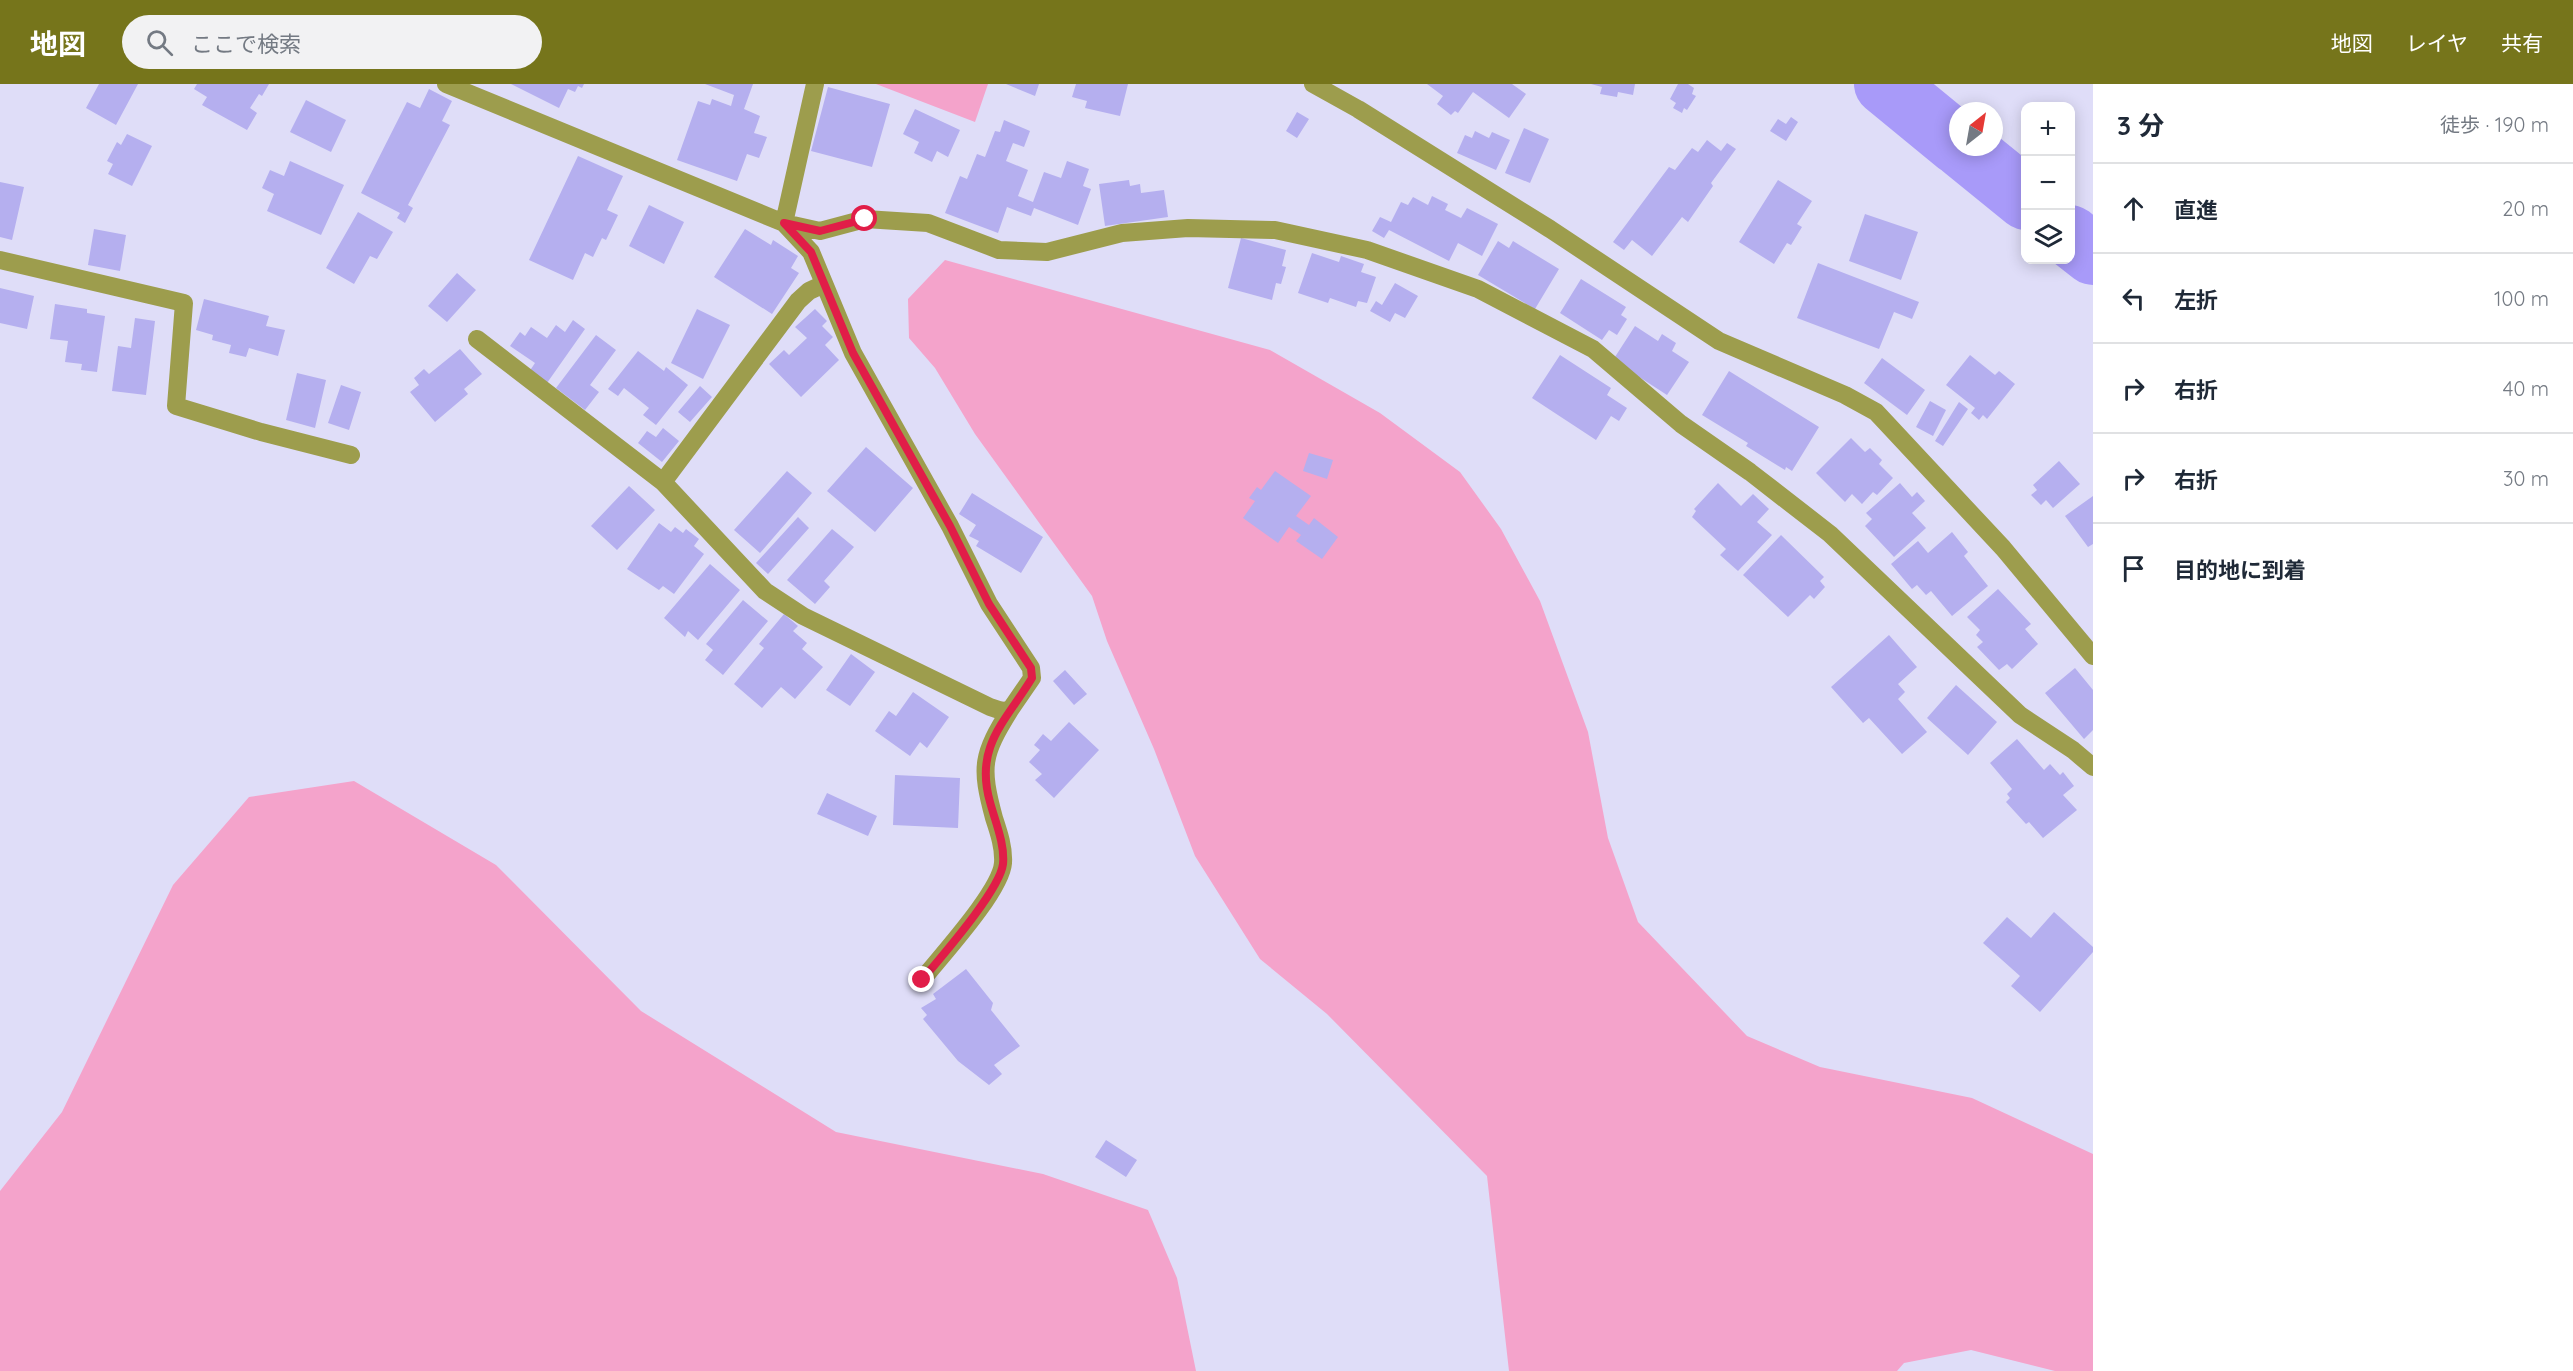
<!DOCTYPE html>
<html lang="ja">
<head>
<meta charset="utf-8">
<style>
	:root { --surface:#fff; --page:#f2f2f3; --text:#1f2937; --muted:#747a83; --line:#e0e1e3; --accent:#76751b }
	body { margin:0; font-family:Quicksand,"Noto Sans JP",sans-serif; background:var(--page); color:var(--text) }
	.controls { position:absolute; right:18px; top:18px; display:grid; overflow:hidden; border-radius:12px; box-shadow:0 3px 15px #0003 }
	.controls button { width:54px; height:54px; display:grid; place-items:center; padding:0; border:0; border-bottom:2px solid var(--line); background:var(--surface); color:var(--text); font:30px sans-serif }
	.compass { position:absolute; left:1949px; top:18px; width:54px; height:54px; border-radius:50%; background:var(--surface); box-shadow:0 3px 15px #0003; rotate:31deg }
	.stop { position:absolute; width:18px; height:18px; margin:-14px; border:4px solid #e11d48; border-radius:50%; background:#fff }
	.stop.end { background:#e11d48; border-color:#fff; box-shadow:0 2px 6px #0008 }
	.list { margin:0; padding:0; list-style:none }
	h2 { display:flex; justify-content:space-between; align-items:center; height:78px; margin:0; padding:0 24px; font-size:26px }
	h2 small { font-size:20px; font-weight:400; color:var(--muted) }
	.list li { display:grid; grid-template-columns:39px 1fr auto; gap:18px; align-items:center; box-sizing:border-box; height:90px; padding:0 24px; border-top:2px solid var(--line) }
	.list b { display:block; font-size:22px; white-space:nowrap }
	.list em { font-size:20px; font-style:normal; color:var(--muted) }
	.icon { flex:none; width:33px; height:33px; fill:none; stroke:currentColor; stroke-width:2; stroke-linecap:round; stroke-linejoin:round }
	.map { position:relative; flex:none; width:2093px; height:1287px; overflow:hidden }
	header { display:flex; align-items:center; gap:36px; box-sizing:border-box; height:84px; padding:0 30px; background:var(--accent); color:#fff }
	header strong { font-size:28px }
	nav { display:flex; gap:33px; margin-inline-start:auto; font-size:21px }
	.search { width:420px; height:54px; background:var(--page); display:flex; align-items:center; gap:15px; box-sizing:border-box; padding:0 21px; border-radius:33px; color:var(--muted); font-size:22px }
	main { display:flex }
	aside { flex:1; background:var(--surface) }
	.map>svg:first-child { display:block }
	.green { fill:#f4a3cb }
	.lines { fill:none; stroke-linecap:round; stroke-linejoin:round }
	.river { stroke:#a89af9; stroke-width:62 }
	.building { fill:#b5afef }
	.street { stroke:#9d9d4d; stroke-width:18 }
	.route { stroke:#e11d48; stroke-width:8 }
</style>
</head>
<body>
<header>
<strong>地図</strong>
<div class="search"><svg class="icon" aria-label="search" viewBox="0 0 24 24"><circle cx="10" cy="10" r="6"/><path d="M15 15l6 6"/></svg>ここで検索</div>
<nav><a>地図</a><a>レイヤ</a><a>共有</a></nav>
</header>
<main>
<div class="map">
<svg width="2093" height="1287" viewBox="0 0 2093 1287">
	<rect width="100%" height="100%" fill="#dfddf8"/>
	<path class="green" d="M876,0H988L975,38Z
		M945,176L1270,266L1380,329L1460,388L1501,445L1540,517L1588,648L1608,754L1638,838L1747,952L1820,983L1972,1014L2093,1070V1287H2055L1971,1266L1904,1279L1897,1287H1509L1487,1092L1327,930L1260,875L1195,772L1154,665L1107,557L1092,512L975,350L935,284L909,254L908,215Z
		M354,697L496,781L641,927L836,1048L1043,1090L1148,1126L1177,1194L1196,1287H0V1107L62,1028L173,801L249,713Z"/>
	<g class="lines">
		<path class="river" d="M1885,0L1958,60
			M1962,63L2026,115
			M2070,152L2093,170"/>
	</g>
	<path class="building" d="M99,0H138L116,41L86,24Z
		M197,0H269L262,12L259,10L250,24L257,29L247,46L202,21L207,13L194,5Z
		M511,0H584L582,4L578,2L575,8L568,5L559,24Z
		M705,0H753L744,25L760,32L754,49L767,53L759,74L747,70L737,97L677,76L698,17L710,21L712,15L731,22L734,11Z
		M1006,0H1039L1035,12Z
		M1076,0H1128L1120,32L1085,24L1087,17L1072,13Z
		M1427,0H1512L1526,10L1509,34L1473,8L1458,29L1455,27L1451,31L1437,20L1443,12Z
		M1591,0H1635L1633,11L1618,8L1617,13L1600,10L1602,3Z
		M1678,0H1688L1694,4L1692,10L1696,12L1687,26L1684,24L1682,29L1673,24L1676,19L1670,15Z
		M828,3L890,20L872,83L811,67Z
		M429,5L452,17L442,37L450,41L408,121L413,124L405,139L397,134L400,129L361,109L407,18L420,24Z
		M306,16L346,36L331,68L290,48Z
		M915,25L960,46L948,73L937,67L932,78L914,69L919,58L903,50Z
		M1297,28L1309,35L1297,54L1286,47Z
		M1791,33L1798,38L1786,57L1770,47L1778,35L1786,40Z
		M1004,36L1030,47L1024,63L1013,59L1006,77L1028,86L1018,112L1033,118L1044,88L1061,94L1067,77L1089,85L1083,102L1091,105L1078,141L1034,124L1031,132L1007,123L998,149L945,129L960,92L967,95L977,70L985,73L995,47L1000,48Z
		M1524,44L1549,55L1530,99L1505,89Z
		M1475,47L1489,54L1492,48L1510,56L1496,86L1457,69L1465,51L1472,54Z
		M127,50L152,62L132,102L108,90L113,80L107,77L117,58L121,61Z
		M1707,56L1721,67L1727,59L1736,65L1711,99L1713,102L1688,138L1682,133L1652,172L1632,156L1624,166L1613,158L1669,83L1675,86L1692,64L1698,68Z
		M578,72L623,92L607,126L618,131L606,156L602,154L593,173L585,169L573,196L529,176Z
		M290,77L344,101L321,151L267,127L274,110L262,104L270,86L284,92Z
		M1129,96L1130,102L1140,100L1141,109L1164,106L1168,133L1105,142L1099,100Z
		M1778,96L1812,117L1797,140L1802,143L1791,161L1787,159L1774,180L1739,158Z
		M0,98L24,103L12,156L0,153Z
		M1432,112L1448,120L1445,126L1461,134L1467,124L1498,140L1482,172L1458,159L1449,177L1389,146L1384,154L1372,147L1380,133L1391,138L1401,118L1408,121L1413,113L1428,121Z
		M649,121L684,138L664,180L629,162Z
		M358,128L393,148L377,175L370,172L354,200L326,184Z
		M1865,130L1918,148L1901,196L1849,177Z
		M94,145L126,151L120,187L88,181Z
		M745,145L771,161L773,156L798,172L791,184L799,189L772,230L714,193Z
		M1241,154L1286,166L1282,182L1286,183L1281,200L1276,199L1272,216L1228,204Z
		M1498,157L1509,164L1513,157L1559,185L1535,225L1478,191Z
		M1312,169L1339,178L1341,172L1364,180L1361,188L1376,193L1367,219L1358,217L1356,223L1330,214L1328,219L1298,209Z
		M1818,179L1919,218L1912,235L1894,228L1879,265L1797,234Z
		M457,189L476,206L447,238L428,222Z
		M1581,195L1626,223L1621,231L1627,235L1617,251L1609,246L1602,256L1560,229Z
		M1395,199L1418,212L1405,234L1395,229L1390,238L1370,227L1376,217L1382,221Z
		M0,204L34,212L27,245L0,239Z
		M204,215L269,232L266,242L285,246L278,272L249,264L246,273L229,269L231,261L212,256L213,251L196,246Z
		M55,220L87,225V229L105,232L97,288L81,286L82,280L65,278L68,257L50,255Z
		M697,225L730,241L703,295L671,279Z
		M815,225L827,237L822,242L833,253L825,261L839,276L801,313L769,280L784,266L789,271L807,254L795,243Z
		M135,234L155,237L146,311L112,307L118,262L131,264Z
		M573,236L585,245L547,299L529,288L535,279L510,262L520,248L525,252L531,243L547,254L556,241L565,248Z
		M1635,242L1658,257L1662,250L1676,259L1672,267L1689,278L1667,311L1613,276Z
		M596,251L616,266L590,301L599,308L585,326L556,304Z
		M460,265L482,290L464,305L468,310L435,338L410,308L419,301L414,294L424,285L429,290Z
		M638,267L664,287L666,283L688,301L656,341L643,331L649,324L624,304L618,312L608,305Z
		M1560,271L1611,304L1607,311L1627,324L1619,337L1611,332L1596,356L1532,314Z
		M1970,271L1995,291L1999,287L2015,300L1987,335L1983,331L1979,336L1971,329L1975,324L1946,301Z
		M1882,274L1925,306L1907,331L1864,299Z
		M1729,287L1819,343L1792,387L1786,383L1785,386L1746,362L1748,359L1702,331Z
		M297,289L326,296L315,344L286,336Z
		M341,301L361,308L349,346L328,339Z
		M700,302L712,313L690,338L678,328Z
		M1930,317L1946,326L1933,352L1916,343Z
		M1959,318L1968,325L1943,362L1935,357Z
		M663,344L679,357L662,378L638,359L647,347L656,353Z
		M1851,354L1865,368L1870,364L1882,376L1879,380L1893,394L1877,411L1873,408L1862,420L1852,410L1845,418L1816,389Z
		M866,363L913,404L875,448L827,407Z
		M1309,369L1333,376L1327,395L1303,387Z
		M2059,377L2080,400L2053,424L2046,416L2041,421L2031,411L2037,406L2033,401Z
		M787,387L812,409L760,469L734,446Z
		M1275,387L1311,412L1296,432L1309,441L1314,434L1338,453L1322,475L1296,457L1301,451L1289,443L1278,459L1243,434L1255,417L1249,414L1257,403L1261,406Z
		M1718,399L1741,422L1753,410L1769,425L1757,438L1772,451L1738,487L1720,471L1726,465L1692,433L1696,427L1694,425Z
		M1900,399L1912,413L1917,408L1925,417L1912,429L1926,444L1894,473L1865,442L1872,435L1866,429Z
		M629,402L655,426L617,466L591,442Z
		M972,409L1043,453L1021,489L976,462L979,457L969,452L976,441L959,430Z
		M2093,412V460L2088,463L2065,432Z
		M798,433L809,444L768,490L756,479Z
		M659,439L671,448L675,443L683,449L686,445L699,455L694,462L704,470L674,510L663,502L659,506L627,485Z
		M832,445L854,463L824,497L830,503L815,520L787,496Z
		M1952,448L1968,468L1964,472L1988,502L1952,532L1931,507L1926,511L1917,501L1912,505L1891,480L1918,457L1928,469Z
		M1781,451L1824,493L1820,497L1825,503L1814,515L1810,511L1788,533L1743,491Z
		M710,480L740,506L698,556L688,547L685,553L664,534Z
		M1998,505L2031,540L2025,545L2038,560L2012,585L2007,580L1999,586L1977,563L1983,558L1976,551L1980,546L1967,533Z
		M743,516L768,537L723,591L705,576L713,566L706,560Z
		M784,530L798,542L793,547L807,559L802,565L823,583L795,615L781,603L762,624L734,600L764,564L759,560Z
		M1889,551L1917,583L1898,600L1905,608L1898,615L1927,648L1902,670L1869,634L1863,639L1831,603Z
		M851,570L875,588L850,622L826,606Z
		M2075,584L2093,606V646L2084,655L2045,609Z
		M1065,586L1087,610L1074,621L1053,597Z
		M1956,601L1997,638L1968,671L1927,634Z
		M913,608L949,633L927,664L920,658L910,672L875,647L889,627L896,632Z
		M1069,638L1099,666L1054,714L1035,696L1042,690L1029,678L1040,666L1034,661L1043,650L1051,657Z
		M2017,655L2044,686L2050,680L2060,691L2063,688L2074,702L2063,711L2077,726L2043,754L2029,738L2026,740L2006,718L2010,714L2007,710L2012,705L1990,679Z
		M895,691L960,694L958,744L893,741Z
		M827,709L877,732L868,752L817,730Z
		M2054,828L2093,863V868L2040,928L2011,902L2020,892L1983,859L2007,833L2031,854Z
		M966,885L993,919L991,926L1020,962L994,981L1002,990L989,1001L958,977L923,935L927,931L921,924L936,915L933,910Z
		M1106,1056L1137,1076L1126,1093L1095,1073Z"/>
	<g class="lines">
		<path class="street" d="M446,0L784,139L820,147L865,135L928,139L999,166L1047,168L1122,149L1188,144L1275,146L1367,166L1478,205L1593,265L1681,340L1750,388L1830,450L2020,631L2073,666L2093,683
			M1313,0L1358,25L1550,145L1719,257L1845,311L1876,328L2003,464L2093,572
			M784,139L815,0
			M0,176L184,219L176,322L261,348L351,371
			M477,255L663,398L765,507L803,532L990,623L1002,627L1010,626L1032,594L1031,584L989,520L950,442L853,269L811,168L784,139
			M663,398L798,217L809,207L824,200
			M922,896C941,872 1001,807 1003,779C1004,764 999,749 994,734C980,682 982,671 1010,626"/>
	</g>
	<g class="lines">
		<path class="route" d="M865,135L820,147L784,139L811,168L853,269L950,442L989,520L1031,584L1032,594C1006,637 974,662 990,718C995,737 1005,760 1003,780C1000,806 941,873 922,896"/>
	</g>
</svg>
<div class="controls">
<button>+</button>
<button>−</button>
<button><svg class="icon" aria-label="layers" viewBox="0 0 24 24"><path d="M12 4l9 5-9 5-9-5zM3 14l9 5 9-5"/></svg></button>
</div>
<svg class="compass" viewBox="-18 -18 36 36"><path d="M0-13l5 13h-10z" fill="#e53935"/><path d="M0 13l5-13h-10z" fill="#747a83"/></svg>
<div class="stop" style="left:865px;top:135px"></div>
<div class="stop end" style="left:922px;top:896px"></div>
</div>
<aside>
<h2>3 分<small>徒歩 · 190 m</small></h2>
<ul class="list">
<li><svg class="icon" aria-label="ahead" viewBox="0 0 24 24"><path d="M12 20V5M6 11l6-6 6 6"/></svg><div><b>直進</b></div><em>20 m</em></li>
<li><svg class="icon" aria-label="left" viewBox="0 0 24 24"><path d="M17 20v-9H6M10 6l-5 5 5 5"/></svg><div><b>左折</b></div><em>100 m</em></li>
<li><svg class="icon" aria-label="right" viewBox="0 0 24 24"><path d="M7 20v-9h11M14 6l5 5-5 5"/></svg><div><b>右折</b></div><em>40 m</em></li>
<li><svg class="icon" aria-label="right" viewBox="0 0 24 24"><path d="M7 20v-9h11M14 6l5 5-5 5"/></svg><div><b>右折</b></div><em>30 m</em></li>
<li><svg class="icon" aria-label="arrive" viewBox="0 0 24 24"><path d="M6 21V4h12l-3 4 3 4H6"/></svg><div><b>目的地に到着</b></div></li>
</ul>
</aside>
</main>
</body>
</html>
